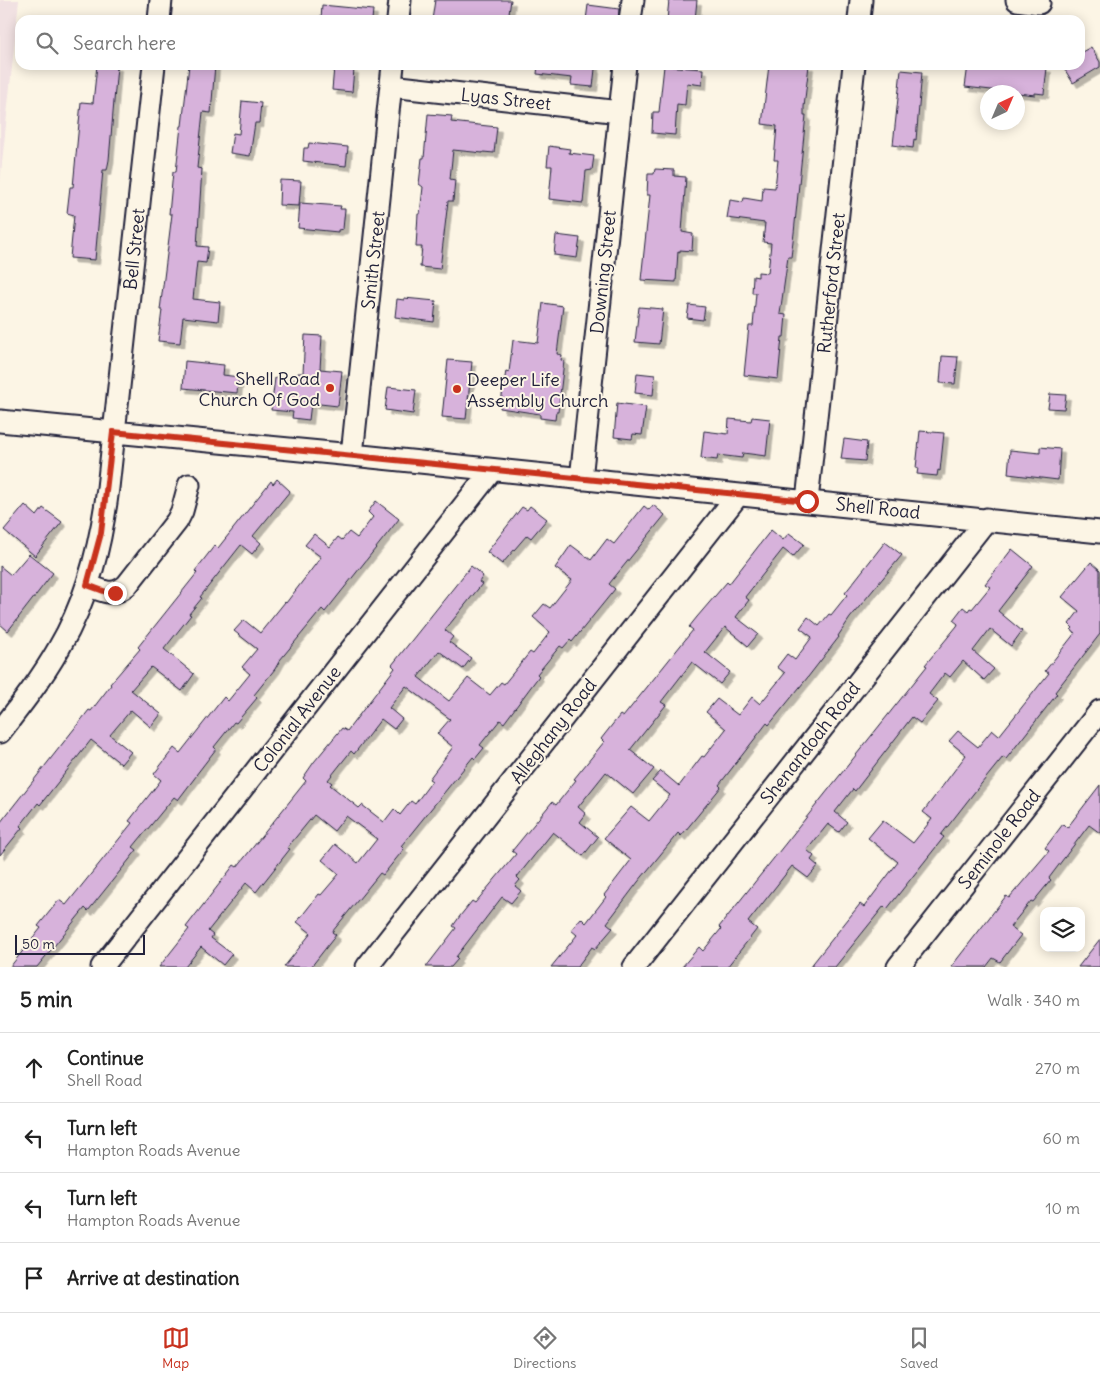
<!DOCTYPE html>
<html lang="en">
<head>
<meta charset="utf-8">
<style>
	:root { --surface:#fff; --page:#f6f6f6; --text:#222; --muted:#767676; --line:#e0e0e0; --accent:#c8321e }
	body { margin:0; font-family:Delius,sans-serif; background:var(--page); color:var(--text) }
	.controls { position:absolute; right:15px; bottom:15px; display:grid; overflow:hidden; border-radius:10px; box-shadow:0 2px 12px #0003 }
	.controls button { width:45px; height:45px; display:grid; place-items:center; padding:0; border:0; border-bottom:1px solid var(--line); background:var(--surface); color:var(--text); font:25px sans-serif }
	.compass { position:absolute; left:980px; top:85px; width:45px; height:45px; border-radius:50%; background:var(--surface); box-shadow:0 2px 12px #0003; rotate:44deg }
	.scale { position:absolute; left:15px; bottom:12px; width:130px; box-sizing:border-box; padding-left:5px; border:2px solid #22223b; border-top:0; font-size:14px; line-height:18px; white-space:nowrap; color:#22223b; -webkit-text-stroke:4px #fcf5e5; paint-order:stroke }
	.stop { position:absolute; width:15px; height:15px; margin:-11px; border:4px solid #c8321e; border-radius:50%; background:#fff }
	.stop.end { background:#c8321e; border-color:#fff; box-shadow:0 1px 5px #0008 }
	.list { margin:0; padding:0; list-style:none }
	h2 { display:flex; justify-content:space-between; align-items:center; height:65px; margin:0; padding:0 20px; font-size:21px }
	h2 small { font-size:16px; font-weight:400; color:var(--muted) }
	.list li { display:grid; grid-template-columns:32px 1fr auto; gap:15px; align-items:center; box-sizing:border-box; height:70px; padding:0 20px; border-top:1px solid var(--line) }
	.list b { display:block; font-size:19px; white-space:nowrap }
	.list p { margin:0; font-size:16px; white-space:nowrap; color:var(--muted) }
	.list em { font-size:16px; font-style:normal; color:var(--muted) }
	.icon { flex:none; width:28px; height:28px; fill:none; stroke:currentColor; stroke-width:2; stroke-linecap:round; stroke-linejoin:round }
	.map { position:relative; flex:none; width:1100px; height:967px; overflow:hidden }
	.search { position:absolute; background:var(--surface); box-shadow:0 2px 12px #0003; left:15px; right:15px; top:15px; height:55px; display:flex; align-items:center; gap:12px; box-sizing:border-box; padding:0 18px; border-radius:15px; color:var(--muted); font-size:19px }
	.sheet { height:345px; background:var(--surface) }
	nav { display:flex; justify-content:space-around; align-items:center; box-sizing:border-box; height:70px; border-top:1px solid var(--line); background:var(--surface); font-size:14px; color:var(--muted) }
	nav a { display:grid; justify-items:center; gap:2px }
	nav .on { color:var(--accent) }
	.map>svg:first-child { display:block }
	.built { fill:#f1e1e2 }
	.building { fill:#d7b2db; stroke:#22223b; fill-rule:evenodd; filter:url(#shadow) }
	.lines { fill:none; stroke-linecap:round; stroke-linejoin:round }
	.minor-casing { stroke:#22223b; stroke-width:25 }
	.minor { stroke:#fcf5e5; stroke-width:21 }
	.route { stroke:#c8321e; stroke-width:6 }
	.poi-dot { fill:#c8321e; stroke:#fcf5e5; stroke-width:2 }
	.labels { text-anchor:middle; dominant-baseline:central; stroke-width:4; stroke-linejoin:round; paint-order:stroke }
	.street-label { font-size:18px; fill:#22223b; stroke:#fcf5e5 }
	.poi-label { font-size:18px; fill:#22223b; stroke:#fcf5e5; text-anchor:end }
</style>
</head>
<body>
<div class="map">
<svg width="1100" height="967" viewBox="0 0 1100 967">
	<defs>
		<filter id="shadow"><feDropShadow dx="4.5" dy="4.5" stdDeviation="0" flood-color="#0004"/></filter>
	</defs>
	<rect width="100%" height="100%" fill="#fcf5e5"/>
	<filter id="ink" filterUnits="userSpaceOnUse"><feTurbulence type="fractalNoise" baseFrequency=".02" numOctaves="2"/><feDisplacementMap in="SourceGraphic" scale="10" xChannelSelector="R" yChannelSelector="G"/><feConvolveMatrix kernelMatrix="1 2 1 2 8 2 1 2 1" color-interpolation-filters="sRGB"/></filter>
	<g filter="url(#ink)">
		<path class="built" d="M0,0H19L0,182Z"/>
		<path class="building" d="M435,0H511L508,20L470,17V20H432Z
			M669,0H697L695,20H667Z
			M322,5L373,10L372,20H321Z
			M588,5L619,9L618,20H586Z
			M1091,47L1100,62V67L1073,83L1062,65H1080V53Z
			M97,65L117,66L109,160L107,170H103L95,260L70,258L74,215L67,213L70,187H73L81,102L93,103Z
			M189,65H215L211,113L203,112L197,168L202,169L197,246L208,247L206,263L197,262L193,299L220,302L218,321L183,317L180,343L158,341L162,310H160L172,214H169L173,172H176L181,126H182Z
			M538,65H594V68L595,69L593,87L571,85L572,78L537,74Z
			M769,65H809L804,107V115H806L794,233L791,257H788L780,314L786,315L784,337H782L778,379L744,375L749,326H753L756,293H752L753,276L758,277V272L768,273L771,243L763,242L765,223L727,218L730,200L743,202L744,198L762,201L763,187L775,188L778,160H774L777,126L762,124Z
			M968,65H1022L1047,68L1044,94L1035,93V95L965,87Z
			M664,66L703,69L702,85L687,83L685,105L677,104L675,135L652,133L653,112H659Z
			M334,67L354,69L352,92L332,90Z
			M901,70L922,72L916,140L914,139L913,148L893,145Z
			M242,101L261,103L259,123H255L250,156L230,153L233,133L239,134Z
			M428,114L452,116L451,122L497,127L494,153L483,152V153L453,150L450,179L455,180L453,201H448L440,269L420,267L422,247H416L418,214H420L423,187L419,184L422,158H424Z
			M309,143L348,147L346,166L303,161L304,148H308Z
			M549,146L570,149L569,153L594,156L592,170L586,171L583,203L549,199L552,166H547Z
			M655,169L674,170V176L686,177L682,232L693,234L692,251L680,250V252L678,251L676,282L641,280L650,195H647L648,174H654Z
			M280,180L301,181L299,206L279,205Z
			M300,203L341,206L340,209H345L343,229L338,230V232L298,228Z
			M556,235L580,238L577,258L554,255Z
			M404,298L436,301L434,322L395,317L397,299L404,300Z
			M543,303L563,306L557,354L562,355L561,360L564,361L558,412H556L555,420L540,418V414L500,408L506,371L509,372L513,340L538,343Z
			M689,305L705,307L703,320L687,318Z
			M639,307L663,309L659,344L635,342Z
			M305,335L322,336L320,369L342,371L338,406L311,403L309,420L292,418L293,412L271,410L275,378L297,380L298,373H303Z
			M942,356L958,357L955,384L940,383Z
			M448,360L472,362L466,419L442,417Z
			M185,361L224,365L223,375L239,377L237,393L183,388Z
			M637,373L655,375L653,395L635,393Z
			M388,387L416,390L413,414L385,410Z
			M1050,394L1066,395L1064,409L1048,408Z
			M617,403L646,407L642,435L633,434L632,439L614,437Z
			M752,417L770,419L766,456L743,453L742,458L718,455L717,460L701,458L704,431L728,434L729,419L751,421Z
			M920,431L944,433L940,471L938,470L937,476L917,474L918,468H916Z
			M844,439L867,442L865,461L841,459Z
			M1040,447L1060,449L1058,480L1008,474L1010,450L1040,453Z
			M277,479L290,491L253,536L261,543L252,554L241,545L200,597L202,598L189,614L191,615L164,649L194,674L182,691L151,667L131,690L161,714L151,727L131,710L110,735L131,752L121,764L91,740L40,805L38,803L20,826L22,828L0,855V823L89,710L91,711L111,685L110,684L140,649L138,647L197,573L195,571L215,545L218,548L271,481L273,484Z
			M376,501L399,519L325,612L322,609L280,660L275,669L254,695L257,698L236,723L234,722L214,747L216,749L196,775H197L178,800L174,797L133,847L137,850L88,911L85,908L37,967H10L41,928L38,926L59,900L66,905L132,823L129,821L161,780L154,774L174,748L180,753L224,697L228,701L250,674L242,667L257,649L234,631L244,620L260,633L285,602L286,603L321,557L305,545L314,534L330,547L338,537L342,540L349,532L357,538L373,517L368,512Z
			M25,505L37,516L43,508L62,522L35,556L4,530Z
			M653,505L665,515L609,584L615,589L572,642L570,640L563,648L560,646L537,674L539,676L504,723L500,720L480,745L484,748L475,759L473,757L401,846L404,849L383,875L380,873L332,932L336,935L311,967H284L311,933L297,922L319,894L321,895L339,874L322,860L335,844L358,863L377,839L346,816L334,831L314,815L287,848L290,849L256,892L246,883L208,931L213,935L211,938L232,954L223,965L201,947L185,967H159L189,929L186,927L234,865L237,867L306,781L303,778L314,762L342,728L347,731L395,668L392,665L471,566L483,576L479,582L482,584L445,630L453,637L449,642L471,658L463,669L439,651L418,677L449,701L468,678L490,695L501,682L504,684L530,652L533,654L550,632L533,617L544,604L550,608L572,580L555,568L571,545L591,560L607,539L614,544L644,506L649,510ZM406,686L450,719L437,734L453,747L429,779L432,781L415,804L411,801L400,815L394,809L384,822L362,805L359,808L330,785L332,783L328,780L351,751L354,754L381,719L394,729L402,719L389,708Z
			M530,506L547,519L531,538L527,535L502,564L487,552L522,507L527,510Z
			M771,530L783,540L789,533L804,544L793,557L783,549L745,597L749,600L736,617L758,634L748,646L725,627L705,652L730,672L720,684L692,662L661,702L666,705L630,750L654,769L633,794L606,772L578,807L586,814L580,822L598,837L583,856L553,832L517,877L520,880L515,886L521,891L511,903L502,897L456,957L458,959L451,967H426L456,928L453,926L460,916L472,901L475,903L516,854L512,851L552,802L556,805L576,780L574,779L604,742L601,739L612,725L620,715L623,717L693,630L689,627L697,617L727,582L729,584Z
			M885,542L902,555L850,618L838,636L839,637L808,677L769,725L767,723L719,785L721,787L681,836L678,833L638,882L607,923L613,928L595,949L592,947L577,967H551L577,935L571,930L581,918L586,923L606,897L604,895L631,860L604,838L631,807L649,821L670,795L652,781L661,771L679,786L702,756L704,757L726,729L706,712L717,699L738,715L752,697L760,704L785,673L777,667L787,654L795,660L812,637L800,628L808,617L819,626L829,614L831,615L847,595L845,593Z
			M1012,549L1033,566L998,611L1022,631L1011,646L990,629L973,651L994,669L984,680L963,661L950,677L945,673L929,694L938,701L920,723L912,717L855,791L853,789L835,812L847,822L839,832L828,824L807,850L814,856L811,860L818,866L808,878L792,866L748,922L757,929L727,967H682L699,947L703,951L721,929L719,927L927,666L925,665L957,626L958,624L953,620L963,607L968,611L970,608L972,609L990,587L985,584Z
			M29,554L53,573L8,631L0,624V566L11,575Z
			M1091,562L1100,570V634L1055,692L1057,694L1006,759L1003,757L973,794L941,835L944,837L887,909L884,906L835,967H810L860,904L864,907L898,862L868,838L883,820L913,843L932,819L923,812L966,755L949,741L958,731L978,747L992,730L999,736L1049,673L1045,671L1075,633L1071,630L1073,628L1069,624L1079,611L1062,597Z
			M1100,785V833L1089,825L1049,878L1051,880L1033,902L1031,901L1010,927L1021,935L1000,962L993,958L986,967H951L1006,896L1009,898L1049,851L1045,848L1063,824L1067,828Z
			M1100,939V967H1078Z"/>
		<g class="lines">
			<g class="minor-casing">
				<path id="minor" d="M1017,0L1039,3
					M159,20L161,0
					M398,20L400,0
					M630,20L633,0
					M859,20L861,0
					M391,86L620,112
					M0,421L352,455L1100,532
					M352,455L393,65
					M581,479L625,65
					M807,501L854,65
					M87,585C104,591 112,598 127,585L177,521L182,511L189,485
					M0,732C21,705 42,678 59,648C88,599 101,544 108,488L154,65
					M102,967L492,470
					M367,967L738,495
					M634,967L987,519
					M898,967L1100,711"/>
			</g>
			<use href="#minor" class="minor"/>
		</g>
	</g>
	<g class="lines" filter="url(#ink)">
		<path class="route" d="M115,593H109L87,585L101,533L113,432L807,501"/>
	</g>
	<g class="poi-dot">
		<circle cx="330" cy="388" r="5"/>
		<circle cx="457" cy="389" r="5"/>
	</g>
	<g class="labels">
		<g class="street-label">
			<text transform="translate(506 99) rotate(6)">Lyas Street</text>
			<text transform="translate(134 249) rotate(-84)">Bell Street</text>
			<text transform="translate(373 260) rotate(-84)">Smith Street</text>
			<text transform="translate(603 272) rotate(-84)">Downing Street</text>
			<text transform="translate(831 283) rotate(-84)">Rutherford Street</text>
			<text transform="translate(878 508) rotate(6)">Shell Road</text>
			<text transform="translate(297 719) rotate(-52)">Colonial Avenue</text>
			<text transform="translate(553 731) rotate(-52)">Alleghany Road</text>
			<text transform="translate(810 743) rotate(-52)">Shenandoah Road</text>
			<text transform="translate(999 839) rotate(-52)">Seminole Road</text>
		</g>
		<g class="poi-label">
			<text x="320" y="378">Shell Road<tspan x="320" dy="21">Church Of God</tspan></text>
			<text x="467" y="379" text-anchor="start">Deeper Life<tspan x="467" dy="21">Assembly Church</tspan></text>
		</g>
	</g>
</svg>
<div class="controls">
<button><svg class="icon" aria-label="layers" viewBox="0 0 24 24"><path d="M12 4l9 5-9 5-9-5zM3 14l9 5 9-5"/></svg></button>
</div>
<svg class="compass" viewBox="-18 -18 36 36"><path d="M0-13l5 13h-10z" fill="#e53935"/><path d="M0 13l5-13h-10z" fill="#767676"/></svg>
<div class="scale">50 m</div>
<div class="stop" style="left:807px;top:501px"></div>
<div class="stop end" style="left:115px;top:593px"></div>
<div class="search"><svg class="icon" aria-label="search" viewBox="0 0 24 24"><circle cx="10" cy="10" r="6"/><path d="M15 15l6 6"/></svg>Search here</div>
</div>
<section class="sheet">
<h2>5 min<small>Walk · 340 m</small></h2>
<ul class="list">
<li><svg class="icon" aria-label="ahead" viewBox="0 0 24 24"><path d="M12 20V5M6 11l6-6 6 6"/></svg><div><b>Continue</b><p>Shell Road</p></div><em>270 m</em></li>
<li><svg class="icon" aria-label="left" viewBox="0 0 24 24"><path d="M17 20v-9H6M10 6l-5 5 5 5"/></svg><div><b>Turn left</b><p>Hampton Roads Avenue</p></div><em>60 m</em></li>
<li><svg class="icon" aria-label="left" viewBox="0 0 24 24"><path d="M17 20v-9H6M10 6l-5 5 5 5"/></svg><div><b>Turn left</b><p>Hampton Roads Avenue</p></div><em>10 m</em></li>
<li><svg class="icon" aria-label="arrive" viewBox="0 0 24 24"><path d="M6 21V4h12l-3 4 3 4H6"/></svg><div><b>Arrive at destination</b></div></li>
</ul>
</section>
<nav>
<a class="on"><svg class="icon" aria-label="map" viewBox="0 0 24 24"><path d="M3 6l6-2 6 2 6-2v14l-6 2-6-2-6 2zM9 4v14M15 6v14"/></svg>Map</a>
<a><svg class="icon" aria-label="directions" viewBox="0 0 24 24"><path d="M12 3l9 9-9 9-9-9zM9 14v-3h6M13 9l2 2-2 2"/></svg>Directions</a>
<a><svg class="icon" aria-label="saved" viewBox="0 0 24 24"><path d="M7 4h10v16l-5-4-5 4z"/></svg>Saved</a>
</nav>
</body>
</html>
